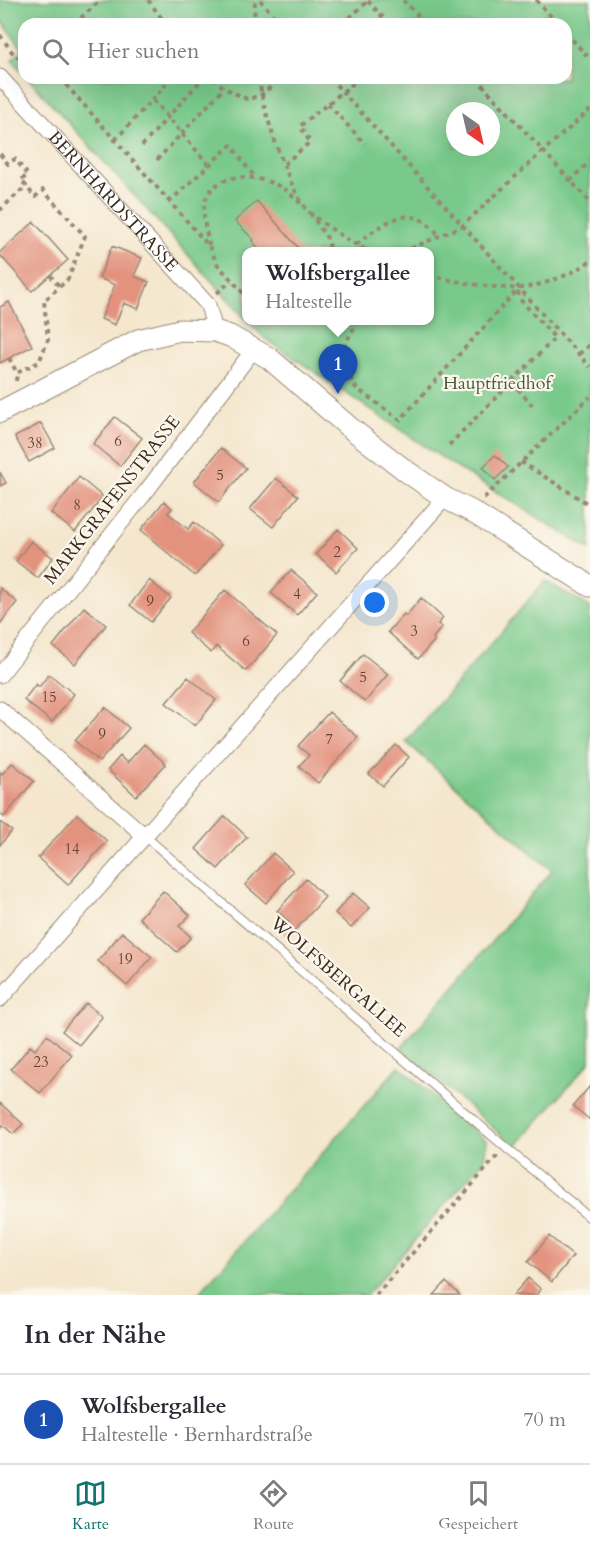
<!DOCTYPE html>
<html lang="de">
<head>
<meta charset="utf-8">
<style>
	:root { --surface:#fff; --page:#f7f7f7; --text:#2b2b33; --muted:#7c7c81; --line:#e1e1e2; --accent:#0f766e }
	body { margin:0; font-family:Cardo,serif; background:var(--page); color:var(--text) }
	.compass { position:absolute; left:446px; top:102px; width:54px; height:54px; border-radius:50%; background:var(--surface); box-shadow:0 6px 24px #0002; rotate:146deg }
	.you { position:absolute; left:375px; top:603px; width:21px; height:21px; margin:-15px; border:4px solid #fff; border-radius:50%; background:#1a73e8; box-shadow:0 0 0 9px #1a73e833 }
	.badge { display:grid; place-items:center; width:39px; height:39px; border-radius:50%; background:var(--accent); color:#fff; font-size:20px; font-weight:700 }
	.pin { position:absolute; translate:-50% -50px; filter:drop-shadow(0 2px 3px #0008) }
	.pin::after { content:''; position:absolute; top:32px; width:21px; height:18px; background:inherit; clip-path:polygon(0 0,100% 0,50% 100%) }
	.popup { position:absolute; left:242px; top:247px; width:192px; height:78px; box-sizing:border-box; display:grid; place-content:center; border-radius:12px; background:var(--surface); filter:drop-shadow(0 2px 4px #0005); font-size:20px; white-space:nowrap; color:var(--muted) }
	.popup b { font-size:22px; color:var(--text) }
	.popup::after { content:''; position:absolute; left:50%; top:100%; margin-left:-12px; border:12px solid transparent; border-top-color:var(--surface) }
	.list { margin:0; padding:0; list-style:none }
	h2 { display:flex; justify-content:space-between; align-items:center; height:78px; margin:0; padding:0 24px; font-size:26px }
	h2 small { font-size:20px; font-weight:400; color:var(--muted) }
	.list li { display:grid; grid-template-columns:39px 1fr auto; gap:18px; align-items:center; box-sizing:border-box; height:90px; padding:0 24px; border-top:2px solid var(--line) }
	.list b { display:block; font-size:22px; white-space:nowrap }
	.list p { margin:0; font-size:20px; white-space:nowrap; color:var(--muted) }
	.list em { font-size:20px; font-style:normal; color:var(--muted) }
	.icon { flex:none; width:33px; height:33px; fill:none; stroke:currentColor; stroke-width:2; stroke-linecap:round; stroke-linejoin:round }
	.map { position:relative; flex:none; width:590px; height:1295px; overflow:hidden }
	.search { position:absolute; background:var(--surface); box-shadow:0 6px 24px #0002; left:18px; right:18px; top:18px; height:66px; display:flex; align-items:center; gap:15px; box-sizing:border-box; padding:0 21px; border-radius:18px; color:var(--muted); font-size:22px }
	.sheet { height:168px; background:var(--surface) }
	nav { display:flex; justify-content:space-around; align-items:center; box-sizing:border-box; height:84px; border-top:2px solid var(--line); background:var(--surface); font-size:16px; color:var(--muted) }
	nav a { display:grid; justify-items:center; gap:3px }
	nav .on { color:var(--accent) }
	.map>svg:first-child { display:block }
	.green { fill:#78c98a; stroke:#5a7a54; stroke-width:1.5; fill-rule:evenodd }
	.building { fill:#e3927e }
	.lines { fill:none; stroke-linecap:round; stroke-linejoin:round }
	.lane-casing { stroke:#988876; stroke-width:10 }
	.street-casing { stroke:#988876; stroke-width:17 }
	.secondary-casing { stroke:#988876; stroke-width:23 }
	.path { stroke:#988876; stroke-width:4; stroke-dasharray:4.5 4.5; stroke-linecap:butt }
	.lane { stroke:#fff; stroke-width:8 }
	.street { stroke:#fff; stroke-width:15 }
	.secondary { stroke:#fff; stroke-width:21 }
	.labels { text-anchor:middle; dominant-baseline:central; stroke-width:4.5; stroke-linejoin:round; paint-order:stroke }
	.number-label { font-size:15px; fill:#654436 }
	.street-label { font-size:18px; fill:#3b2a1e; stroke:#fbf7ec }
	.park-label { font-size:18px; fill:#4d5a3e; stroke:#fbf7ec }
</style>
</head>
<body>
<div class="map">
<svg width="590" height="1295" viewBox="0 0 590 1295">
	<rect width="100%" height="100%" fill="#fbf7ec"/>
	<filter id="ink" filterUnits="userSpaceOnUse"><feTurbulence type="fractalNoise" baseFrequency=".0167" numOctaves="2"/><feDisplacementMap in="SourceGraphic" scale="12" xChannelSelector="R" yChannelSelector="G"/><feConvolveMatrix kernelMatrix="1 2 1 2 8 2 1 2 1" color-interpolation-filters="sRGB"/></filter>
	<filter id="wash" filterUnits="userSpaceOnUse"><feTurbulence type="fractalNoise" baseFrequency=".008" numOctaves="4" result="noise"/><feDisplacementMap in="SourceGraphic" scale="24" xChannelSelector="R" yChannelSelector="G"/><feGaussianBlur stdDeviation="1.35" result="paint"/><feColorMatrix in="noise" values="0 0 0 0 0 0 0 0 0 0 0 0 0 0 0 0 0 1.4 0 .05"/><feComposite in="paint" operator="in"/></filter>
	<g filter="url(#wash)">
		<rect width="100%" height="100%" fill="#f4e7ce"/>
		<path class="green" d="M0,0H590V550L456,467L264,338L248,321L430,320V252H246V319L28,78H566V24H24V74L12,60L22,49L0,19ZM455,111H491V147H455Z
			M545,581L590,607V1062L515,1147L401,1048L552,871L406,742Z
			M399,1066L487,1141L484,1160L367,1295H197Z"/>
		<g id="blocks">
			<path class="building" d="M257,201L302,252H262L252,241L254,240L235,221Z
				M34,222L68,260L32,291L0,255V252Z
				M112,246L142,258L134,276L149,282L138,309L124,303L115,325L101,319L115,285L99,278Z
				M9,302L32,346L0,363V307Z
				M115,417L142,438L120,466L93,444Z
				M41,423L55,448L29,462L15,437Z
				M221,448L246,468L219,502L194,482Z
				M495,455L508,467L495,480L483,467Z
				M0,472L6,483L0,486Z
				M79,477L103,497L75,532L51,513Z
				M276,478L298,496L273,527L250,509Z
				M164,501L172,508L168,513L188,529L194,522L221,545L195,576L141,530Z
				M338,529L358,548L336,572L316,554Z
				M31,541L53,558L38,578L16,561Z
				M291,570L317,592L297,615L271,593Z
				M149,580L171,598L151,622L130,605Z
				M0,588L17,602L0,624Z
				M225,590L277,635L246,671L216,646L211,653L188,633Z
				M421,598L443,618L438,624L442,627L433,638L435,640L418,659L388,632L404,614L406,616Z
				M84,607L106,625L75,664L53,646Z
				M363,654L388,674L365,702L340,681Z
				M49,674L74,694L52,722L24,700L36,684L39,687Z
				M188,677L216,700L195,726L166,703Z
				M105,707L129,728L99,762L75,741Z
				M329,712L358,737L318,783L299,766L309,755L298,746Z
				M144,744L166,764L136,796L108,770L120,756L127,763Z
				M396,745L409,757L383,786L369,774Z
				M12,763L34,781L4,817L0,814V772L2,774Z
				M77,814L107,841L68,885L38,858Z
				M225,816L247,837L218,869L196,849Z
				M0,822L12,831L0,845Z
				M273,853L293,871L266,903L245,885Z
				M306,879L325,897L289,937L282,931L289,922L277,911Z
				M163,891L190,915L179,926L191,937L177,952L139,918Z
				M353,893L370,908L351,928L335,913Z
				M122,932L152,957L127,986L98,961Z
				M86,1003L102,1017L79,1045L62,1031Z
				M47,1035L72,1055L40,1093L11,1069L30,1046L35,1050Z
				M590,1086V1120L573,1106Z
				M0,1103L23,1124L13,1134L3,1125L0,1129Z
				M549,1236L573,1256L552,1282L528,1262Z
				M528,1278L541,1289L536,1295H513Z
				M446,1282L460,1295H434Z"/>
		</g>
	</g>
	<g filter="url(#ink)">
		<use href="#blocks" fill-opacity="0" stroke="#988876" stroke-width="1.5"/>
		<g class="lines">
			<g class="lane-casing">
				<path id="lane" d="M146,837L505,1147L590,1218"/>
			</g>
			<g class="street-casing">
				<g id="street">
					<path id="s1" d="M0,77L208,305L215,331"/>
					<path d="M0,675L148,489L254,349"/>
					<path d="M0,709L146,837"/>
					<path d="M0,999L445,498"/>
				</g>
			</g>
			<g class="secondary-casing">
				<path id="secondary" d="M0,412L138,340L180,330L215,331L230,336L269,358L349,427L406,471L445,498L471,511L590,586"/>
			</g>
			<path class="path" d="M148,0L166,24
				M260,0L281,24
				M403,0L426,24
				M536,0L558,24
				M368,1L389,24
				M74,24L101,0
				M254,24L255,0
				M343,24L369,0
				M566,33L590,59
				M0,35L15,56L24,60
				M60,78L209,246L218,265L246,296
				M213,78L224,88L247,99L260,96L281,78
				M259,78C262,109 288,188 308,211C320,223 354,244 370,252
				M330,78L590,367
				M476,78L590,202
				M153,100L209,165
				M328,104L365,144
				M115,140L172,78
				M142,146L203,78
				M0,154L8,164L15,159L28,175L21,180L26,186L0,210
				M157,160L224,88
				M284,164L310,142L300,126L360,78
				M570,181L590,161
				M169,202L231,145L256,179
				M310,213L327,238L331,252
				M209,245C206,230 200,209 208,194C224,169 263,176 284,189C292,194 299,202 305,208
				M360,252L356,245C383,223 412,198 440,237
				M403,252L462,226L543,151L590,110
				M50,275L60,287
				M430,275C448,281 503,290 521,288C544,285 572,275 590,261
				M217,293L231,281
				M359,320L346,342L343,365L356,388L400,420L519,288
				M579,354L590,344
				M9,358L17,373
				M16,381L17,373L39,362L48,340L44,301L68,279L85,236L43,190L35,197L26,186
				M512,382L532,405
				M449,445L555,338L518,297L519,289
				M521,462L590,505
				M484,498L590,397
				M376,1295L498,1155"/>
			<use href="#lane" class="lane"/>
			<use href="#street" class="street"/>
			<use href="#secondary" class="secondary"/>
		</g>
	</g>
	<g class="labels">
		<g class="number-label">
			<text x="118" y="441">6</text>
			<text x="35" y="443">38</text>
			<text x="220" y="475">5</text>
			<text x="77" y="505">8</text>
			<text x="337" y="552">2</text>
			<text x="297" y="594">4</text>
			<text x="150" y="601">9</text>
			<text x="414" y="631">3</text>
			<text x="246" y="641">6</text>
			<text x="363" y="677">5</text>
			<text x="49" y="697">15</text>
			<text x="102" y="734">9</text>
			<text x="329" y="739">7</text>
			<text x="72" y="849">14</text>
			<text x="125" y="959">19</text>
			<text x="41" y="1062">23</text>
		</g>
		<g class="street-label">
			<text stroke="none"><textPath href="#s1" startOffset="168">BERNHARDSTRASSE</textPath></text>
			<text transform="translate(112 500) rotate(-52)">MARKGRAFENSTRASSE</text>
			<text transform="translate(338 977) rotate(41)">WOLFSBERGALLEE</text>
		</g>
		<g class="park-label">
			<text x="497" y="383">Hauptfriedhof</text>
		</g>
	</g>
</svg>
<svg class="compass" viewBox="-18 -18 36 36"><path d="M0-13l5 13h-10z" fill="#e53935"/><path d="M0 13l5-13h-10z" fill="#7c7c81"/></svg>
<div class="you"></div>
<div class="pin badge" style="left:338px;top:394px;background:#1a4fb4">1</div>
<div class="popup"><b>Wolfsbergallee</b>Haltestelle</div>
<div class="search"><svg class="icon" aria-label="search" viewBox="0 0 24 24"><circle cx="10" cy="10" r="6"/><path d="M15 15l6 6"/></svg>Hier suchen</div>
</div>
<section class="sheet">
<h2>In der Nähe<small></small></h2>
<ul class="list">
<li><span class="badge" style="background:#1a4fb4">1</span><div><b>Wolfsbergallee</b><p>Haltestelle · Bernhardstraße</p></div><em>70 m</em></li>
</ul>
</section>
<nav>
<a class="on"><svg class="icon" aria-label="map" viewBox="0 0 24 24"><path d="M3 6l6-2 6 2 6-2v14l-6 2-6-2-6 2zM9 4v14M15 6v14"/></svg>Karte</a>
<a><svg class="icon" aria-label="directions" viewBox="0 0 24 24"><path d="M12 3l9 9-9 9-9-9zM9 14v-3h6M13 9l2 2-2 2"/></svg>Route</a>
<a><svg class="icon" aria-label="saved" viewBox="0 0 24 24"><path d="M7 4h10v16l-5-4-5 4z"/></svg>Gespeichert</a>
</nav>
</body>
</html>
